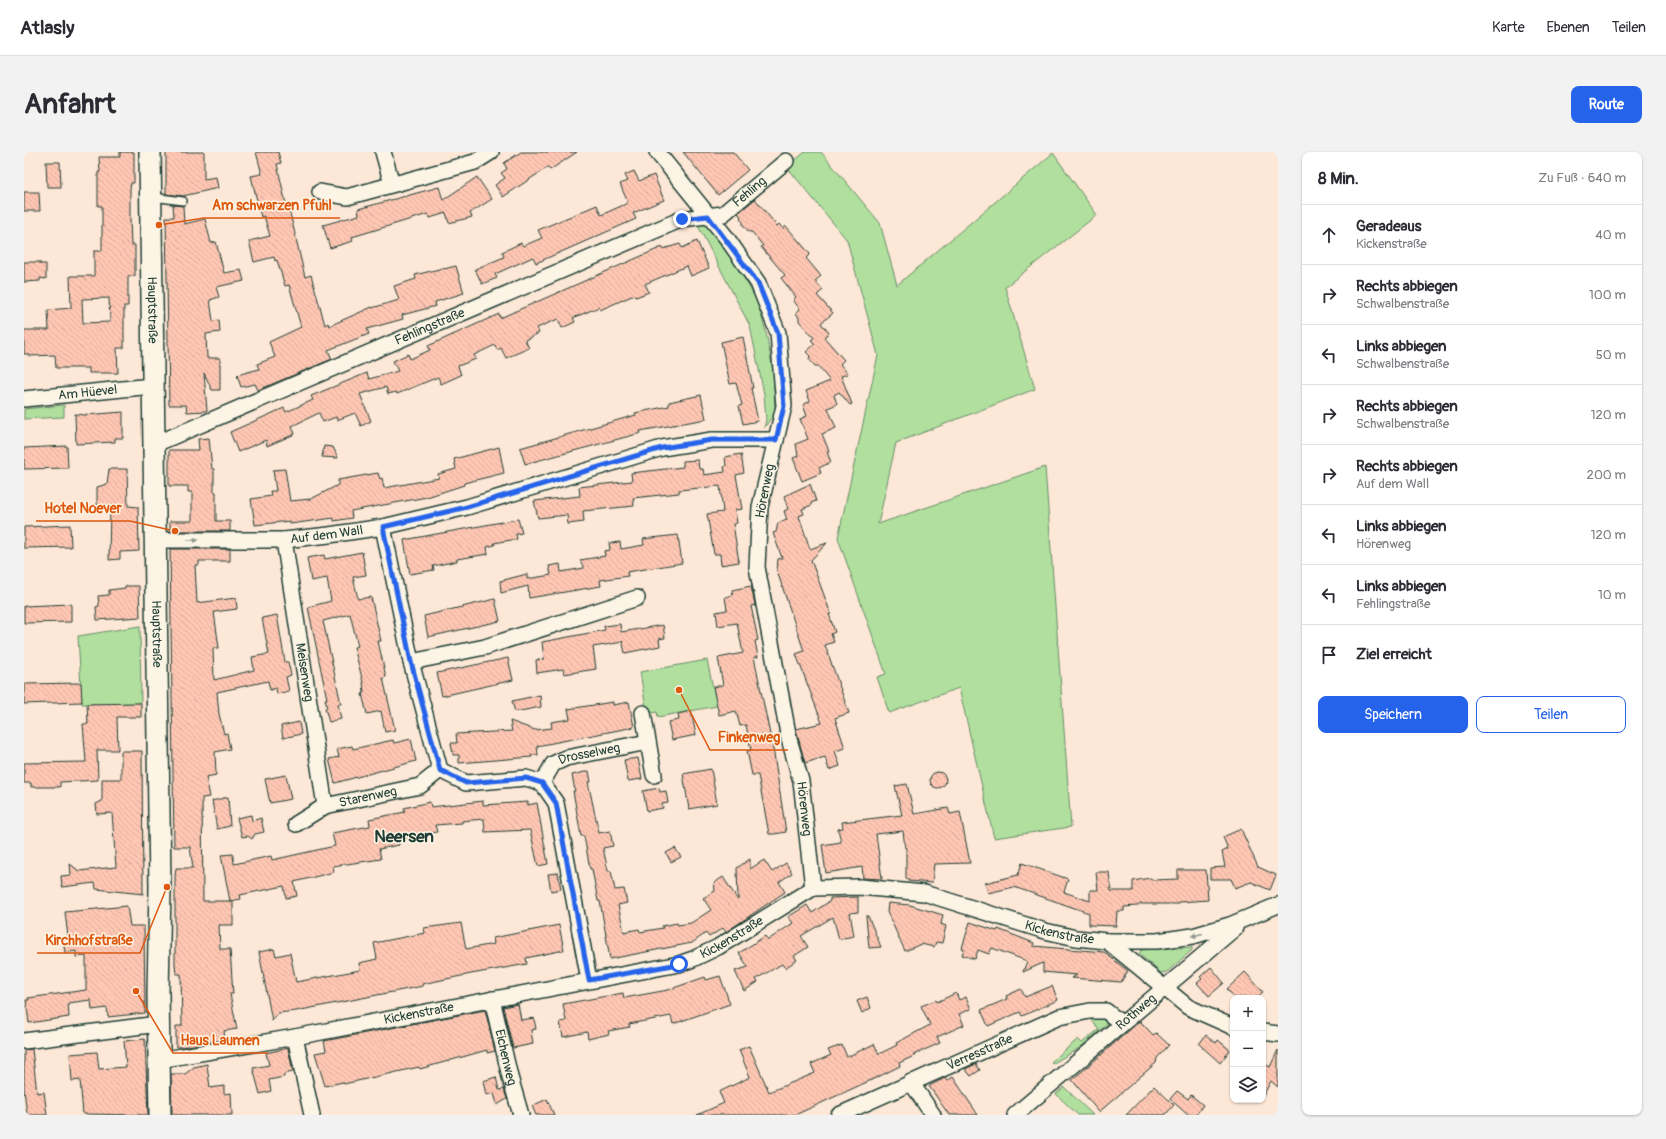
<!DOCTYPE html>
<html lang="de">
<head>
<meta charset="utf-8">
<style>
	:root { --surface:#fff; --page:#f2f2f3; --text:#2b2b33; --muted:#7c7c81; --line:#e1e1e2; --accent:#2563eb }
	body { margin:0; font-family:Pangolin,sans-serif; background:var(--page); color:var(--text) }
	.controls { position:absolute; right:12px; bottom:12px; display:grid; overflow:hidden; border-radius:8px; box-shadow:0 1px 3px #0004 }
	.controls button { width:36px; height:36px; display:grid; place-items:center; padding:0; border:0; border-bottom:1px solid var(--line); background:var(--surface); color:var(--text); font:20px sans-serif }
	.stop { position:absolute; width:12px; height:12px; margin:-9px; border:3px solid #2563eb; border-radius:50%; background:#fff }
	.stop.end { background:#2563eb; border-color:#fff; box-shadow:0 1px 4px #0008 }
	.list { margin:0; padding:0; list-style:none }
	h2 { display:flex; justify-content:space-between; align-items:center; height:52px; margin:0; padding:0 16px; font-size:17px }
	h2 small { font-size:13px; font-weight:400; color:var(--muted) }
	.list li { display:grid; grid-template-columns:26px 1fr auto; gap:12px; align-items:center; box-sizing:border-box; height:60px; padding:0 16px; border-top:1px solid var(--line) }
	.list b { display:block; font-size:15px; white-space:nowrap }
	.list p { margin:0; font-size:13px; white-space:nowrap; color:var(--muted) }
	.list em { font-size:13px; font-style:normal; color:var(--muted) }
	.actions { display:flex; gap:8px; padding:12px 16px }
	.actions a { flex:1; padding:9px 0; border:1px solid var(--accent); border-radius:8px; text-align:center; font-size:14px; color:var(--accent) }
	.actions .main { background:var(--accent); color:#fff }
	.icon { flex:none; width:22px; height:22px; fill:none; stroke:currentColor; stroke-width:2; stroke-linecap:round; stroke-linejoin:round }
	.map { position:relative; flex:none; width:1254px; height:963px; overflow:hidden; border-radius:8px }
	header { display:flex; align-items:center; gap:24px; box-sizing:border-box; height:56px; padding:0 20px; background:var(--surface); border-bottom:1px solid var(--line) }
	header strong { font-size:19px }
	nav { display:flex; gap:22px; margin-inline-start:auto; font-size:14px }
	.intro { display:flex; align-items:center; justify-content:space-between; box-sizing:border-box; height:96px; padding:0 24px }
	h1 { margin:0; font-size:28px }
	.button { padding:10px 18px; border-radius:8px; background:var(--accent); color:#fff; font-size:14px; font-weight:700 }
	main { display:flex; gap:24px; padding:0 24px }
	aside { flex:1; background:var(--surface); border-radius:8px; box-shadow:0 1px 3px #0004 }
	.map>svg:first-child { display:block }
	.green { fill:#b0df9e; stroke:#688e69 }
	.building { fill:url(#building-back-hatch); stroke:#1f3d34; fill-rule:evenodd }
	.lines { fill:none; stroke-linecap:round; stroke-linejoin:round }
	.lane-casing { stroke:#1f3d34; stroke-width:10 }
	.street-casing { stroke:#1f3d34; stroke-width:18 }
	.secondary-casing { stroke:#1f3d34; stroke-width:24 }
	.lane { stroke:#fcf5e5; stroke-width:7 }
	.street { stroke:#fcf5e5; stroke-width:15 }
	.secondary { stroke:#fcf5e5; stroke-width:21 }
	.oneway { fill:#8e998c }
	.route { stroke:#2563eb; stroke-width:5 }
	.labels { text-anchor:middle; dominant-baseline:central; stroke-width:3; stroke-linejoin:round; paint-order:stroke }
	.street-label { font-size:13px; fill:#1f3d34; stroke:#fcf5e5 }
	.district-label { font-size:17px; font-weight:bold; fill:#1f3d34; stroke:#fcf5e5 }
	.leader { fill:none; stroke:#de580e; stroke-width:1.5 }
	.callout-dot { fill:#de580e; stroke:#fcf5e5; stroke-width:1.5 }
	.callout-label { font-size:14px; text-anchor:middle; font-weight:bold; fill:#de580e; stroke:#fcf5e5; stroke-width:3; stroke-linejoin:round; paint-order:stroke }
</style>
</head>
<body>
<header>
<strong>Atlasly</strong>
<nav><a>Karte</a><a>Ebenen</a><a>Teilen</a></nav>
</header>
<div class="intro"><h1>Anfahrt</h1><a class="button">Route</a></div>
<main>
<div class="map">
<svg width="1254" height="963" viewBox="0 0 1254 963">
	<defs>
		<pattern id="building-back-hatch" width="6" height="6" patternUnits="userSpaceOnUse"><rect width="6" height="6" fill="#ffc7b3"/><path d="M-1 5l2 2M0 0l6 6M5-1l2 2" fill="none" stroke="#daac9b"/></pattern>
	</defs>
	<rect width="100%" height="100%" fill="#fde7d6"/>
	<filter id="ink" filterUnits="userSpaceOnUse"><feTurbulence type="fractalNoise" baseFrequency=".025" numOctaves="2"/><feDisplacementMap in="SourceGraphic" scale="8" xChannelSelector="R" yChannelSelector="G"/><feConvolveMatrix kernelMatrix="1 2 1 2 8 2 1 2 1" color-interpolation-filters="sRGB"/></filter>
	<g filter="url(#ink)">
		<path class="green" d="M781,0H797L856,71L873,133L1029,1L1073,63L981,135L1011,237L872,291L854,372L1021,315L1047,675L970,686L935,536L865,561L853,525L862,522L814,386L854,203L823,88L763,15Z
			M673,72H680L686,77L714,115L733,149L742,180L750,224L751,261L740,276L742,268L740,242L726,174Z
			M40,253V265L0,267V257Z
			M116,474L117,551L58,552L54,484Z
			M683,508L693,554L634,565L633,560L629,561L622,556L616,520Z
			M1168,795V798L1143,820L1137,821L1115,802L1117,798Z
			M1077,866L1083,872L1057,895L1028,912L1027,910L1054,887L1058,891L1075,877L1067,868Z
			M1040,935L1069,963H1054L1032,942Z"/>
		<path class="building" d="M96,0H110V31H107L106,37V66L107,93H111V124H104V154H100V196H93L94,221H65V216H32L31,203L5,204V202H0V178H25L24,158L47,156L46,124H70V99H78V54H74V20H76L75,5H96ZM85,146L86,170L59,171L58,147Z
			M142,0H180V27L192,25L194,36L159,44L142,42Z
			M232,0H254L257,11L253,12L261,48L267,65L281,125L287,123L301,173L304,171L305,174L348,155V156L375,148L370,134L392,127L391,123L419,116L420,117L432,114L440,141L411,150L412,154L378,163L379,167L343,177L345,182L304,198L308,207L234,238L231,232L217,235L213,223L235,217L233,212L251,205L245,190L277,175L265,133L261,134L253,108L251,109L250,105L230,110L225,89L246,84L240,64L237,65L227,24L238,22Z
			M497,0H553L526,18L524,15L479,45L471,33L481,26L477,21L483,17L480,11Z
			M659,0H709L724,18L694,43Z
			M22,10H36L37,35H23Z
			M610,19L615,29L630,23L640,48L609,61L612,67L512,111L509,105L471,122L473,126L458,132L451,117L480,105L478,100L497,91L499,94L518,86L514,78L573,53L577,63L604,51L596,32L604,29L601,23Z
			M453,25L468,47L446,61L448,65L425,71L422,61L406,66L404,62L328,85L329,89L306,96L299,73L335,63L334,57L415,35L419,48Z
			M0,40H15L16,59H0Z
			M731,47L753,74L755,72L759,77L762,74L786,102L782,106L797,124L791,129L799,138L793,143L809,161L797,171L805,181L800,185L820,208L816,212L824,222L817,224L828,252L826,253L815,240L810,243L813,252L804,256L812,276L798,282L805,299L803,300L807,310L795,316L797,321L778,329L769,306L774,304L772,292L784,287L776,267L783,264L779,253L786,249L782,239L806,229L794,214H791L785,207L786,204L782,200L791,192L787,188L790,186L775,169V166L772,161L776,157L769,148L772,145L757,126L761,123L737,95L739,94L728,80H725L719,73V70L716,66L717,65L714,61Z
			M149,53L159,54L160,72L181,67L187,91L192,90L200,121L217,118L220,129L192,135L195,145L186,148L189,169L195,168L196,180L182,182L183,206H196V238H188L180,221L183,259L163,260L162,253H145L142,65H150Z
			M673,89L685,116L667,124L663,114L621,132L625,140L612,145L610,143L576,158L575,155L549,166L551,170L538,176L534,167L513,176L515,181L501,188L505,196L482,206L477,196L473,198L471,193L450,203L452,207L434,214L437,223L417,232L414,225L373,242L372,240L364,242L362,235L336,242L347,269L337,274L331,261L313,268L312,265L299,270L295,261L268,274L271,282L243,294L242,288L214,300L206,280L260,256L262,260L289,248L287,244L343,221L345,227L374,219L369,209L384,202L386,207L406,198L404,194L475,162L476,166L638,95L639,97L656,92L658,96Z
			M0,110H16V112H22V127L16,126V129L0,130Z
			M719,185L729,236H727L734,269L719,272L715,254L718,253L712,231L706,232L697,190Z
			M677,243L682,267L616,279L617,281L501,312L496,296L612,263L611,261L645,254V250Z
			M99,260V286H91V290L52,292L51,262L61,263Z
			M185,286L188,317H190V340H192V369H206V379H146V369H168V340H164V334H145V298H175L174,287Z
			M43,294L44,316L0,317V296Z
			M300,294L309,295L314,306L298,305Z
			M475,295L480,321L440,331V333L403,345L327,359L328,366L310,369V366L266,372V369L231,373L227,347L247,344L246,339H252L249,318L261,317L266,349L287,347L314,333V328L354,321L356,327L358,326L360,336L415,326L414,322L432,317L430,307Z
			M717,302L720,321L712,323L718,357L711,358L713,371L709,372L715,410L697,413L696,402H690L683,362L699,360L696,334L655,338V341L609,346L610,354L559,359L560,370L544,372L543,363L514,366L510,349L556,344L555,335L608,329L607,321L659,315V309L674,308L675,317H679L680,323L701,320L700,315L702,314L701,305Z
			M85,317H103L104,354L114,355L115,399L96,400V407L85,408L86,354H73V335L83,332Z
			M786,332L792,349L787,351L788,353L778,357L780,362L775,364L786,397L803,391L787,408L807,462H805L811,480L807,482L810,490L801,493L825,561L811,566L821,596L811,599L816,614L805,618L801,605L781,611L774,585L772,577L798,571L772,502L780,499L753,419L754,407L758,406L749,381L752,380L754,371L763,368L760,359L764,357L760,344Z
			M494,367L498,381L492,382L493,387L470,391L471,393L463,395L464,402L433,407V409L409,414L410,418L386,422L380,388Z
			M46,373L47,395L0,396V375Z
			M654,383L658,411L603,420L604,424L576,428L577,434L505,446L504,434L477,441L476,429L503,422V427L527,423L525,414L536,412L537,420L560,416L556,408L581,404L580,399L586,398L585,391L596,390L597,397L620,393L619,387Z
			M146,397H206V409H175V413H171L173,451L212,446L213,457L190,460L195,496H189L190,528L230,518L228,505L245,502L238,466L253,463L261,510H264L267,523L262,525L265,539L253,542L252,536L246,538L244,529L193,540L195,562L200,582L203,581L206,597L191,600L192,623L182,625L186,645L178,646L179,749H209V773H195L196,797H206L209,842H206L213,877L200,879L201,888L157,895H152V874H158L157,822H152L151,813V724L152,716H169L166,695H150Z
			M338,400L342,423L329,425L334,447L347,445L357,489H354L362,525L359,526L371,578L361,580L357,559L343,562L338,542L340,541L339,530L330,495L334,494L326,462L299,469L317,552H314L317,567L305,570L301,556H303L301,547H303L284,455L307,449L303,426L287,429L283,406L300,403L301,407Z
			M101,434H115L116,465L73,468L72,455L75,454L74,444L85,443V438L101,436Z
			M727,434L731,453L727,454L734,488L731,489L734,505H730L750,602L762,680L750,682H745L734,623H728L723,599L727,598L722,573L716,574L712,559L695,563L689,535L699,533L694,506L719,501L713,471L694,474L692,460L703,458L701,445L709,443L708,438Z
			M471,447L476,469L404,485L400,464Z
			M47,452V470L0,471V454Z
			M596,472L597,480L639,473L641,486L635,487L636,494L601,501L598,488L599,490L569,495L572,517L540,522L539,517L513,521L512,508L520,507L518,490L581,478L580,474Z
			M484,506L489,528L418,544L413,521Z
			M57,531L58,550L0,552V532Z
			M516,543L517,555L491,560L488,549Z
			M589,550V553L605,550L610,575L513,594L514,603H507L508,605L435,611V603H429L427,591H433L432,582L488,579L486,569L511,578L528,576L527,570L546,567L544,557Z
			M117,551V565H93L94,598H73L74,628L36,630V635H7V631H0V611L62,610L59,572H64L63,552Z
			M667,559L672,583L648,588L644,570L655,568L654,562Z
			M275,570L277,582L259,586L257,574Z
			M387,587L392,609L311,631L305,607L315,605L313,597L328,594L329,597L369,588L370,591Z
			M97,599H118L119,742L72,737L71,731L38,735L37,724L47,723L46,712L55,719L92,715L88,661L73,662L72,652L78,649V627H97Z
			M614,606L618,627L604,629L600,608Z
			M687,617L693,652L665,657L659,622Z
			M565,619L567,630H564L575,681L586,679L589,694L579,696L584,719H587L591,738L600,737L603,751L594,753L600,780L615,777L616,780L639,776L638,774L653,771L654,773L667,771L687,758L679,746L691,739L690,731L699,725L714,748L713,716L726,707V717L740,708L748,720L762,711L768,721L755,730L761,740L702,780L699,776L685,785L682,781L668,791L586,807L576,749H574L568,717H566L560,684H557L549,639H551L548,623Z
			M906 628a8 8 0 1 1 16 0a8 8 0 1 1-16 0Z
			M262,623L267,647L246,651L241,627Z
			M883,632L890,662L924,656L926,662L936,660L946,711L910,712L908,731L884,729L885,727H882V696H881L879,679L852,682L858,727L839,726L838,715L802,721L798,693L817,690L814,677L819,676L818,670L878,663L871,634Z
			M635,636L636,640L642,639L644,651L638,652L639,656L623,659L619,639Z
			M204,645L206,674L193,677L188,649Z
			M459,649V653L504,650V653L513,651L524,712L514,714L506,678L461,680L460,667L438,669V671L411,673L413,680L374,688L375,693L355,697L357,707L309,714L310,720L270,730L273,744L262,746L260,734L216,743L217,747L206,749L197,703L209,702L210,712L247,704L248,708L311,694L308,681L346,674L345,667L381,660L380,656L406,650L407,655Z
			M227,663L228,669L237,666L240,680L231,682L228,687L224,684L218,685L213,666Z
			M1217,677L1234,715L1252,723L1246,738L1227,730L1211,736L1207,727H1186V716L1201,715L1198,700L1204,697L1199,685Z
			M651,696L657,705L647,710L642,701Z
			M998,711L1044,727L1040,740L1066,749V738H1074L1072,720H1085L1087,739H1109V729L1126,726L1130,728L1154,727V718H1182L1184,748L1155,750V752H1117L1113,754L1100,755V759H1093L1092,774L1065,773V761L990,735L964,741L961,731L994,723Z
			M534,721L537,737L527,739L524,722Z
			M834,745V760L826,761L830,784L815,787L809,765L777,784L784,795L770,804L773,808L761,816L758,812L732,827L734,830L720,839L711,819L724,815L715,801L741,784L744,788L769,771L764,765L783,753L788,761L806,749V746Z
			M864,751L886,753L919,763L917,772L922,774L918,791L912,790L910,795L897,792L881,799L863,760Z
			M103,754L106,774H120L121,861L84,865L83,856L68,858L67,848L44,851L45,865L5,871L2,848H5L4,846L62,838V804L52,805V799L41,801L39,786L44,785L41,760Z
			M842,764H844L857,795L845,796Z
			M946,770L973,779L974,777L1010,791L1009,794L1080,800L1104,819L1097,830L1047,826L1053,823L1019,820V811L999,820L1003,809L968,796L965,802L954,798L951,807L938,803L940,797L938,796Z
			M437,771L442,797L470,792L469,786L535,773L540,798L502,806L503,812L447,822L398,832L399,834L272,859L254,861L248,869L235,800L250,797L252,804L266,801L272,830L336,818L335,811L353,807L350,791L401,781L400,776Z
			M1187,815L1200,831L1185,844L1173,831L1178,827L1176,825Z
			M1221,820L1239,840L1232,846H1211L1203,837Z
			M696,824L706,852L649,872L647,864L605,872L606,875L584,879L585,882L564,887L563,880L539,885L536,870L542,869L539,852L599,841L600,846L644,838L681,825L682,828Z
			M1028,834L1034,848L998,864L996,860L964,874L957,858L983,847L982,844L997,837L1001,845Z
			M932,841L935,848L942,845L947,857L935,862L940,873L913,885L916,891L889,903L890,904L875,911L876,914L856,924L771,963H673L700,951L695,940L726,925L715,898L725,894L745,940L791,921L787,912L807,903L804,898L818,893L823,905L850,892L855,902L873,893L872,891L906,873L897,854L912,848L913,850Z
			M843,845L847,856L838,861L833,849Z
			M494,852L497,868L510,866L512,877L507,878L509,892L489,896L479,855Z
			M461,858L471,899L463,901V898L396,917L395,915L320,932L319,930L301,934L291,901L302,899L300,889Z
			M1116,869L1129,883L1132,881L1145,893L1133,906L1132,911L1075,960L1048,928Z
			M1182,883L1192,891L1194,888L1206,898L1196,911L1175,892Z
			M121,887L124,963L59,962L56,928L48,929L46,902L73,900L75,917L102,915L100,889Z
			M264,896L269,920L260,922V925L245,928L247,939L236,942L229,916L245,913L242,901Z
			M8,897L13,941L20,940L23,963H3L0,937V898Z
			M1254,898V935L1247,929L1239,944V911L1246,915Z
			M183,912L186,936L200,934V942L207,941L208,963H148L147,922H161L170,915Z
			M952,912L956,918L947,924L941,917Z
			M472,925L475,938L480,937L483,947L473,953L470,941L462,943L459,929Z
			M929,925L954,963H925L905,934L921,926L923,929Z
			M1130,934L1150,953L1141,963H1102Z
			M1153,939L1164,947L1167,943L1179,953L1172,963H1164L1146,947Z
			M523,947L530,963H512L508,954Z"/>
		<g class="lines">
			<g class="lane-casing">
				<path id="lane" d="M129,45L159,49"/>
			</g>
			<g class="street-casing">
				<g id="street">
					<path d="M359,0L368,32"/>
					<path id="s1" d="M633,0L702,85L734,131L754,181L760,254L736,355L733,415L765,587L777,629L789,736"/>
					<path d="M296,40L323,45L451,10L467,0"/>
					<path id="s2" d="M0,247L128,234"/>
					<path id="s3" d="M129,293L658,67L699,62L762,9"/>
					<path d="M359,375L387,510L416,618L442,631L502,626L518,631L532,651L565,828"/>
					<path id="s4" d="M130,388H260L305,383L359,375L443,355L638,296L688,288H752"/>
					<path id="s5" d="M260,388L301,654"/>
					<path d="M387,510L461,495L613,446"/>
					<path d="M619,561L630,623"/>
					<path id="s6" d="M518,631L529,612L542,606L624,590"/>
					<path id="s7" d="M272,672L301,654L396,634L416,618"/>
					<path d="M1083,789L1164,855L1209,875"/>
					<path id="s8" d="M468,847L486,925L497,963"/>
					<path d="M1239,880L1254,882"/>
					<path d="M271,885L288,963"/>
					<path d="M0,889L134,872"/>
					<path id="s9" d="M135,908L271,885L655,812L669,807L694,795L789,736L836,735L900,741L1021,779L1052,786L1083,789H1133L1169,784L1206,773L1254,753"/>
					<path d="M887,930L909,963"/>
					<path id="s10" d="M815,963L1035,865L1066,859H1082L1098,872"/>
					<path id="s11" d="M991,963L1211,776"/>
				</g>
			</g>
			<g class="secondary-casing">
				<g id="secondary">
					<path id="s12" d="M126,0L136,735L134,841L136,963"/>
				</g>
			</g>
			<use href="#lane" class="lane"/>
			<use href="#street" class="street"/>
			<use href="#secondary" class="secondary"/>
		</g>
		<defs><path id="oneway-solid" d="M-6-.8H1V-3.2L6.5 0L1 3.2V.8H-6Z"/></defs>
		<g class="oneway">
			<use href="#oneway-solid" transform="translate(169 388)"/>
			<use href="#oneway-solid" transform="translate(1173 783) rotate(166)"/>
		</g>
	</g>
	<g class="lines" filter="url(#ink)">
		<path class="route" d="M655,812L565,828L532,651L518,631L502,626L442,631L416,618L387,510L359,375L443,355L638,296L688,288H752L760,254L754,181L734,131L684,64L658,67"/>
	</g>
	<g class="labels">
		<g class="street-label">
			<text stroke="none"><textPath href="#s3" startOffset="651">Fehling</textPath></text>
			<text stroke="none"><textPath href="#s12" startOffset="158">Hauptstraße</textPath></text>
			<text stroke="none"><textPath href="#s3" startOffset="301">Fehlingstraße</textPath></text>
			<text stroke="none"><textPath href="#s2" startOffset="64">Am Hüevel</textPath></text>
			<text transform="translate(741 339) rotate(-79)">Hörenweg</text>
			<text stroke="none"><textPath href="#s4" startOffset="173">Auf dem Wall</textPath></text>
			<text stroke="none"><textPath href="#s12" startOffset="482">Hauptstraße</textPath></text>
			<text stroke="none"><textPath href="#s5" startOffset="134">Meisenweg</textPath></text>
			<text stroke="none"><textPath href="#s6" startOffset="60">Drosselweg</textPath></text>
			<text stroke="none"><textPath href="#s7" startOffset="78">Starenweg</textPath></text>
			<text stroke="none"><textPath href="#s1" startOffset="703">Hörenweg</textPath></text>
			<text stroke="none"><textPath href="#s9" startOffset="936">Kickenstraße</textPath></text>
			<text stroke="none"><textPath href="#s9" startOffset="588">Kickenstraße</textPath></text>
			<text stroke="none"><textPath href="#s11" startOffset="159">Rothweg</textPath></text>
			<text stroke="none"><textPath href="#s9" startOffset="264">Kickenstraße</textPath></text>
			<text stroke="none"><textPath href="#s10" startOffset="154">Verresstraße</textPath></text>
			<text stroke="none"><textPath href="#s8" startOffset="60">Eichenweg</textPath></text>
		</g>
		<g class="district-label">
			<text x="380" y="684">Neersen</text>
		</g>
	</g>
	<path class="leader" d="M135 73L180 66H316M151 379L106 369H12M655 538L686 598H764M143 735L116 801H13M112 839L149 901H244"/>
	<g class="callout-dot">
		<circle cx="135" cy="73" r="4"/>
		<circle cx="151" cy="379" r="4"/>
		<circle cx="655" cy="538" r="4"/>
		<circle cx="143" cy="735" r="4"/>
		<circle cx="112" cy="839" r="4"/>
	</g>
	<g class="callout-label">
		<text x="248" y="58">Am schwarzen Pfuhl</text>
		<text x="59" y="361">Hotel Noever</text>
		<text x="725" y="590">Finkenweg</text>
		<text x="65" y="793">Kirchhofstraße</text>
		<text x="196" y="893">Haus Laumen</text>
	</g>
</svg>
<div class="controls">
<button>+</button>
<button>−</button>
<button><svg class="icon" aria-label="layers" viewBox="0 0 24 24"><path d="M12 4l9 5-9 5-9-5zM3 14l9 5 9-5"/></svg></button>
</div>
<div class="stop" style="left:655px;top:812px"></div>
<div class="stop end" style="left:658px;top:67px"></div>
</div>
<aside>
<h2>8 Min.<small>Zu Fuß · 640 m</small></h2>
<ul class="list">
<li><svg class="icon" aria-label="ahead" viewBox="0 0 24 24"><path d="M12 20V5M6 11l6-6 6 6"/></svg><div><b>Geradeaus</b><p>Kickenstraße</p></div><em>40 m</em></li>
<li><svg class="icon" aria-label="right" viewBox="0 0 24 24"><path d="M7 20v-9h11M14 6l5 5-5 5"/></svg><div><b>Rechts abbiegen</b><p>Schwalbenstraße</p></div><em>100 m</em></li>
<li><svg class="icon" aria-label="left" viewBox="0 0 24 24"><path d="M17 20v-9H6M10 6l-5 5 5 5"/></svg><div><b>Links abbiegen</b><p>Schwalbenstraße</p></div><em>50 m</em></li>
<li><svg class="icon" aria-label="right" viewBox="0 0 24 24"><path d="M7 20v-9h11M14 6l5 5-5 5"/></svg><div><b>Rechts abbiegen</b><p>Schwalbenstraße</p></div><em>120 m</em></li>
<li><svg class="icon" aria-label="right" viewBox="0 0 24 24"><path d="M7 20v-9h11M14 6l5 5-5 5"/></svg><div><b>Rechts abbiegen</b><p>Auf dem Wall</p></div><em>200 m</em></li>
<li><svg class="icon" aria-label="left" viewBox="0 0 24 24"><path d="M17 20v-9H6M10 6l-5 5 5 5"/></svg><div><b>Links abbiegen</b><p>Hörenweg</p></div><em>120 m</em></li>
<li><svg class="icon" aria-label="left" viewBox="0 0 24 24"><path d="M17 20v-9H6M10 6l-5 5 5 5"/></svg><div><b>Links abbiegen</b><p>Fehlingstraße</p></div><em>10 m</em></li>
<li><svg class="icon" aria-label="arrive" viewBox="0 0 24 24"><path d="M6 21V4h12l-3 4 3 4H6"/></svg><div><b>Ziel erreicht</b></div></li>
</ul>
<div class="actions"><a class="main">Speichern</a><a>Teilen</a></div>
</aside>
</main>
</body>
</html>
